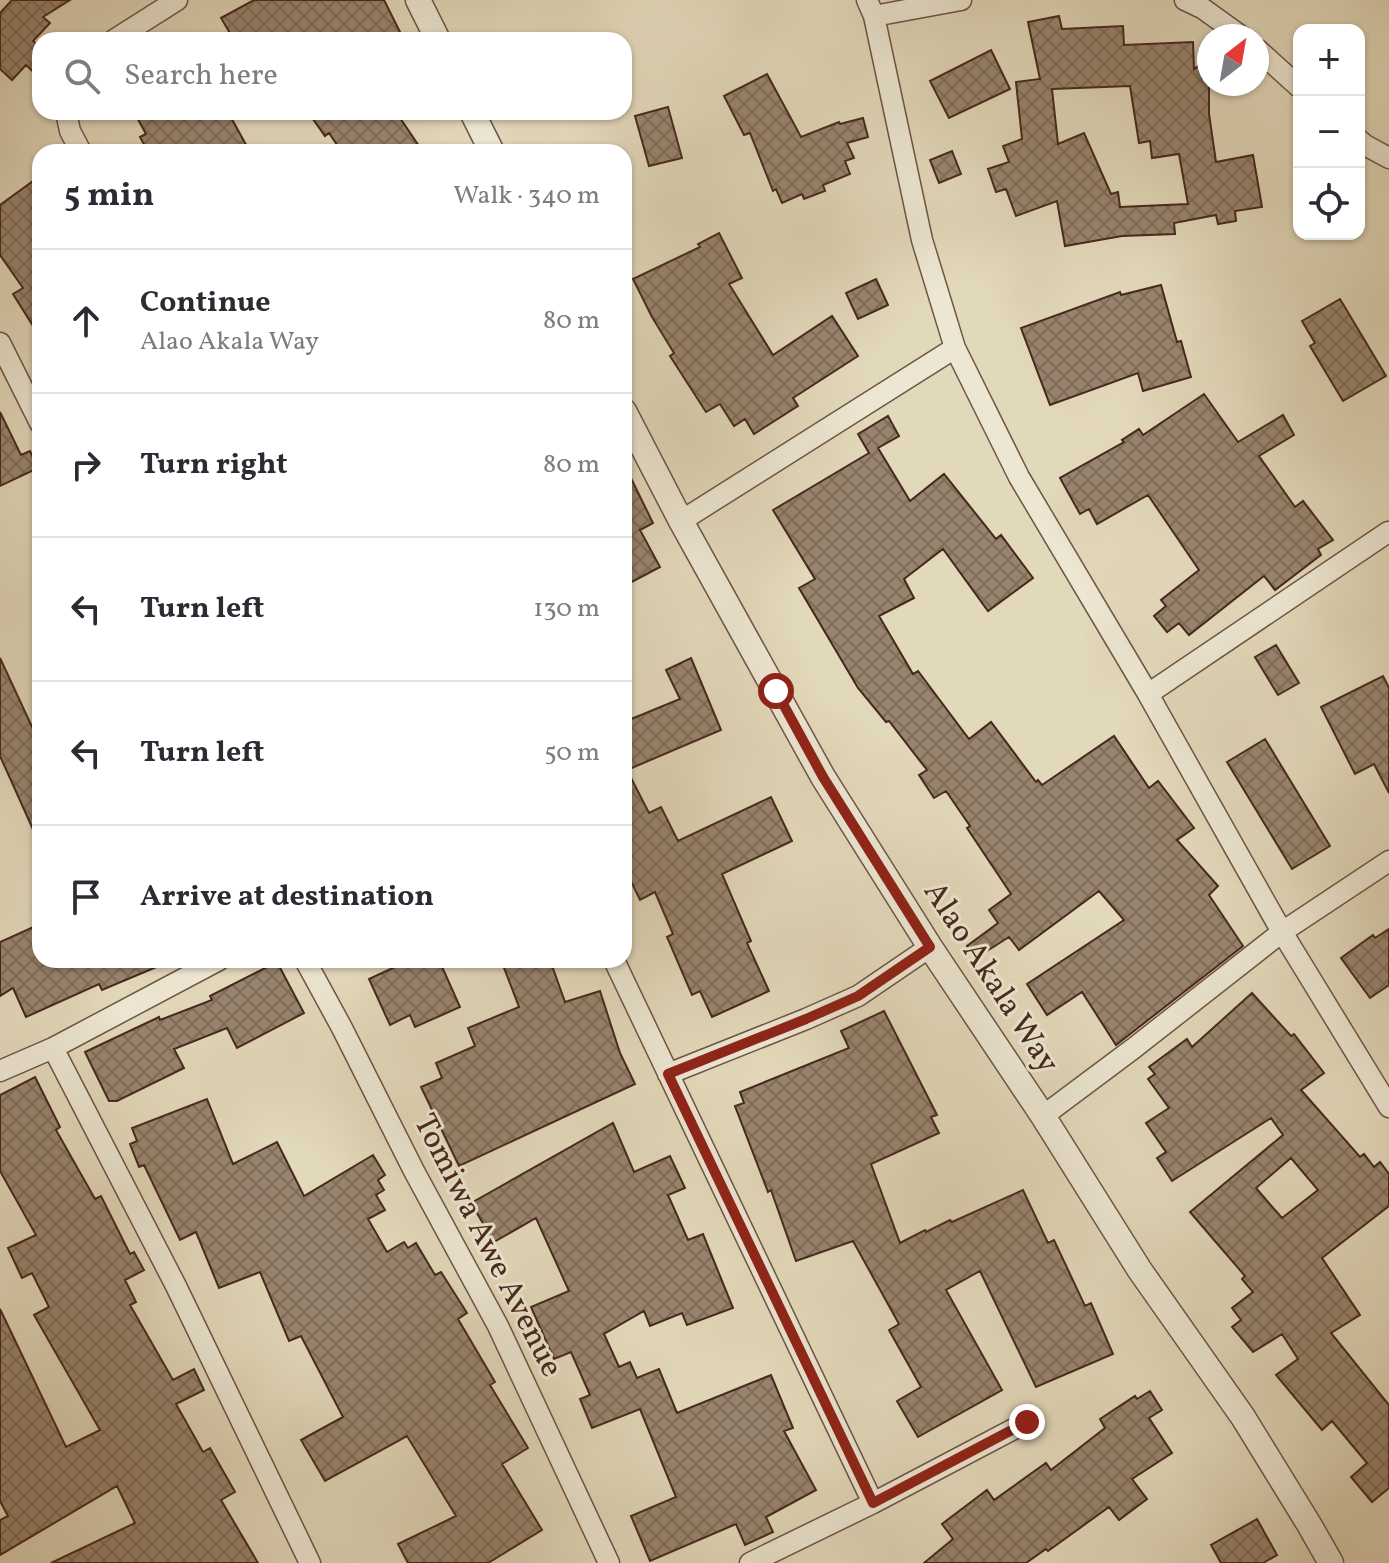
<!DOCTYPE html>
<html lang="en">
<head>
<meta charset="utf-8">
<style>
	:root { --surface:#fff; --page:#f7f7f7; --text:#2b2b33; --muted:#7c7c81; --line:#e1e1e2 }
	body { margin:0; font-family:Vollkorn,serif; background:var(--page); color:var(--text) }
	.controls { position:absolute; right:24px; top:24px; display:grid; overflow:hidden; border-radius:16px; box-shadow:0 2px 6px #0004 }
	.controls button { width:72px; height:72px; display:grid; place-items:center; padding:0; border:0; border-bottom:2px solid var(--line); background:var(--surface); color:var(--text); font:40px sans-serif }
	.compass { position:absolute; left:1197px; top:24px; width:72px; height:72px; border-radius:50%; background:var(--surface); box-shadow:0 2px 6px #0004; rotate:31deg }
	.stop { position:absolute; width:24px; height:24px; margin:-18px; border:6px solid #8f2418; border-radius:50%; background:#fff }
	.stop.end { background:#8f2418; border-color:#fff; box-shadow:0 2px 8px #0008 }
	.list { margin:0; padding:0; list-style:none }
	h2 { display:flex; justify-content:space-between; align-items:center; height:104px; margin:0; padding:0 32px; font-size:34px }
	h2 small { font-size:26px; font-weight:400; color:var(--muted) }
	.list li { display:grid; grid-template-columns:52px 1fr auto; gap:24px; align-items:center; box-sizing:border-box; height:144px; padding:0 32px; border-top:2px solid var(--line) }
	.list b { display:block; font-size:30px; white-space:nowrap }
	.list p { margin:0; font-size:26px; white-space:nowrap; color:var(--muted) }
	.list em { font-size:26px; font-style:normal; color:var(--muted) }
	.icon { flex:none; width:44px; height:44px; fill:none; stroke:currentColor; stroke-width:2; stroke-linecap:round; stroke-linejoin:round }
	.map { position:relative; flex:none; width:1389px; height:1563px; overflow:hidden }
	.search { position:absolute; background:var(--surface); box-shadow:0 2px 6px #0004; left:32px; top:32px; width:600px; height:88px; display:flex; align-items:center; gap:20px; box-sizing:border-box; padding:0 28px; border-radius:24px; color:var(--muted); font-size:30px }
	.panel { position:absolute; background:var(--surface); box-shadow:0 2px 6px #0004; left:32px; top:144px; width:600px; height:824px; border-radius:24px }
	.map>svg:first-child { display:block }
	.building { fill:url(#building-cross-hatch); stroke:#47281c; stroke-width:2; fill-rule:evenodd }
	.lines { fill:none; stroke-linecap:round; stroke-linejoin:round }
	.minor-casing { stroke:#6e5444; stroke-width:23 }
	.tertiary-casing { stroke:#6e5444; stroke-width:27 }
	.minor { stroke:#ece6d2; stroke-width:20 }
	.tertiary { stroke:#ece6d2; stroke-width:24 }
	.route { stroke:#8f2418; stroke-width:10 }
	.labels { text-anchor:middle; dominant-baseline:central; stroke-width:6; stroke-linejoin:round; paint-order:stroke }
	.street-label { font-size:32px; fill:#47281c; stroke:#ece6d2 }
</style>
</head>
<body>
<div class="map">
<svg width="1389" height="1563" viewBox="0 0 1389 1563">
	<defs>
		<pattern id="building-cross-hatch" width="8" height="8" patternUnits="userSpaceOnUse" patternTransform="scale(2)"><rect width="8" height="8" fill="#98846e"/><path d="M0 0l8 8M0 8l8-8" fill="none" stroke="#7e6c5a"/></pattern>
	</defs>
	<rect width="100%" height="100%" fill="#e2d8ba"/>
	<filter id="stains"><feTurbulence type="fractalNoise" baseFrequency=".0025" numOctaves="4"/><feColorMatrix values="0 0 0 0 .2 0 0 0 0 .09 0 0 0 0 .02 0 0 0 .5 -.17"/></filter>
	<radialGradient id="worn" r=".72"><stop offset=".6" stop-color="#630" stop-opacity="0"/><stop offset="1" stop-color="#630" stop-opacity=".3"/></radialGradient>
	<path class="building" d="M12,0H70L43,17L50,23L33,41L40,47V78L26,65L12,80L0,69V13Z
		M254,0H384L404,40H234L221,18Z
		M1059,16L1062,29L1123,26L1124,45L1193,42L1194,69L1209,58V114L1216,162L1253,155L1262,207L1235,211L1236,221L1218,224L1216,215L1174,223L1175,234L1122,236L1065,246L1057,201L1016,216L1006,189L996,192L988,169L1009,162L1003,146L1022,139L1016,82L1040,79L1028,22ZM1130,86L1139,143L1150,141L1152,158L1179,154L1188,204L1120,207L1118,192L1111,194L1084,133L1058,144L1052,89Z
		M991,50L1010,89L949,118L930,81Z
		M767,74L801,137L839,122L840,124L863,118L868,137L847,143L854,158L845,161L850,174L823,185L825,191L804,199L802,194L782,203L776,189L773,191L750,133L744,135L724,96Z
		M668,107L682,158L649,166L635,116Z
		M134,112H228L250,152H148L140,137L146,134Z
		M308,112H396L423,152H342L329,133L325,136Z
		M952,151L961,174L939,183L930,160Z
		M40,176V337L13,294L23,288L0,255V205Z
		M719,233L742,278L729,284L773,355L832,316L858,356L793,398L798,406L754,434L745,419L734,426L720,404L706,412L670,356L674,353L652,317L633,279L700,247L698,244Z
		M876,279L888,305L858,319L846,293Z
		M1161,285L1177,342L1181,341L1191,377L1143,391L1138,373L1050,405L1021,328L1120,292L1121,295Z
		M1340,299L1386,376L1343,401L1310,346L1315,343L1302,321Z
		M1204,394L1238,442L1283,415L1294,435L1259,456L1295,507L1303,501L1333,540L1318,549L1321,555L1275,590L1264,576L1189,635L1179,623L1167,632L1154,616L1166,606L1161,600L1199,570L1148,495L1097,524L1089,509L1080,514L1060,478L1124,442L1122,440L1139,429L1143,435Z
		M0,412L21,455L30,451L38,468L0,486Z
		M888,416L899,436L878,448L910,501L944,474L996,539L1001,535L1033,578L988,611L943,549L904,579L914,598L879,616L913,674L918,671L969,739L991,722L1036,782L1038,780L1042,785L1114,736L1149,788L1158,781L1194,828L1177,840L1218,886L1209,895L1243,946L1116,1045L1082,992L1047,1015L1027,984L1124,920L1099,891L1019,950L1009,937L976,958L967,946L998,923L989,910L1011,894L967,828L970,826L946,791L934,798L919,775L927,770L889,721L886,722L858,688L799,588L815,579L773,510L869,453L858,434Z
		M624,464L653,523L640,530L660,567L624,586Z
		M1276,645L1299,683L1278,695L1255,657Z
		M0,658L40,744V845L0,756Z
		M691,658L721,730L627,770L649,813L661,807L678,841L771,797L792,841L722,874L751,941L747,943L769,991L712,1017L700,991L692,995L667,937L673,934L655,892L640,900L624,867V722L680,699L666,670Z
		M1383,676L1389,688V793L1374,764L1355,774L1321,707Z
		M1265,739L1330,846L1292,869L1227,762Z
		M40,924V960H173L102,990L99,984L26,1017L13,988L0,996V942Z
		M1389,929V985L1370,998L1341,958L1373,935L1375,938Z
		M410,960H439L460,1007L415,1027L410,1015L390,1025L369,979Z
		M501,960H550L565,1002L600,991L620,1053L635,1084L459,1166L421,1087L442,1078L436,1063L475,1046L468,1028L519,1007Z
		M277,962L304,1013L237,1048L227,1028L174,1049L184,1068L117,1101H109L85,1052L159,1017L160,1020L212,1000L210,996Z
		M1252,993L1291,1036L1294,1034L1324,1073L1301,1090L1360,1157L1364,1154L1374,1167L1380,1162L1389,1174V1206L1322,1258L1360,1315L1331,1333L1389,1405V1488L1372,1502L1351,1477L1367,1463L1332,1421L1322,1430L1276,1375L1298,1359L1282,1334L1253,1352L1232,1327L1241,1320L1232,1308L1253,1292L1242,1279L1245,1276L1190,1212L1283,1135L1271,1118L1172,1181L1157,1158L1166,1152L1146,1123L1169,1108L1148,1079L1155,1074L1149,1067L1187,1039L1192,1047ZM1291,1158L1318,1190L1282,1218L1256,1188Z
		M884,1011L937,1115L931,1117L939,1133L871,1164L900,1243L925,1230L926,1232L950,1220L952,1222L1023,1190L1048,1243L1054,1240L1085,1306L1091,1303L1113,1354L1036,1387L980,1271L946,1290L1002,1390L918,1437L897,1401L921,1387L889,1330L899,1324L853,1241L796,1261L771,1190L768,1192L735,1106L744,1103L740,1092L849,1048L841,1031Z
		M35,1077L60,1127L56,1130L95,1199L101,1196L130,1254L134,1252L144,1270L125,1280L136,1302L130,1305L173,1380L194,1369L204,1390L176,1404L203,1452L210,1448L235,1492L221,1500L258,1563H51L135,1523L117,1486L0,1555V1520L8,1516L0,1501V1309L66,1447L100,1430L34,1315L49,1307L32,1273L22,1278L8,1248L36,1235L0,1171V1095Z
		M207,1099L233,1164L277,1142L304,1196L373,1155L385,1175L378,1180L384,1190L376,1195L385,1210L368,1219L387,1252L404,1242L408,1248L416,1243L435,1275L441,1272L467,1313L458,1319L495,1382L490,1385L528,1448L502,1464L542,1530L488,1563H408L398,1544L456,1516L407,1436L325,1481L301,1440L343,1417L301,1336L289,1341L260,1272L219,1288L196,1232L180,1240L144,1165L139,1167L130,1144L137,1141L132,1128Z
		M613,1123L634,1172L670,1156L685,1188L668,1195L688,1240L703,1234L733,1308L687,1325L682,1313L650,1326L644,1311L604,1334L619,1367L630,1362L637,1378L659,1369L677,1413L771,1375L793,1428L784,1431L816,1490L766,1517L773,1532L745,1545L736,1524L650,1561L631,1516L676,1497L640,1409L592,1428L580,1399L590,1395L571,1352L554,1359L531,1307L569,1291L536,1218L494,1242L471,1203Z
		M1150,1391L1162,1410L1149,1418L1172,1453L1132,1479L1147,1499L1119,1520L1109,1507L1048,1551L1046,1549L1026,1563H924L953,1539L942,1524L987,1490L994,1500L1046,1463L1051,1470L1105,1428L1100,1419L1135,1396L1137,1399Z
		M1257,1519L1277,1555L1263,1563H1221L1211,1545Z"/>
	<g class="lines">
		<g class="minor-casing">
			<path id="minor" d="M867,0L874,16L922,240L955,348L1019,477L1148,694L1282,932L1389,1107
				M1185,0L1202,8L1241,36
				M874,16L961,0
				M114,40L177,0
				M1257,49L1299,87
				M66,112L70,131L81,152
				M1359,140L1365,145L1389,158
				M0,343L40,423
				M681,521L955,348
				M1148,694L1388,532
				M305,960L342,1028L414,1171L498,1326L609,1563
				M614,960L873,1503
				M53,1048L176,1286L310,1563
				M0,1071L53,1048L219,960
				M668,1074L806,1019L858,996L930,947
				M1043,1116L1134,1048L1282,932L1389,861
				M750,1563L873,1503L1027,1422"/>
		</g>
		<g class="tertiary-casing">
			<path id="tertiary" d="M418,0L438,40
				M472,112L492,152
				M624,411L681,521L823,777L930,947L1043,1116L1139,1269L1243,1417L1310,1526L1331,1563"/>
		</g>
		<use href="#minor" class="minor"/>
		<use href="#tertiary" class="tertiary"/>
	</g>
	<g class="lines">
		<path class="route" d="M776,691L823,777L930,947L858,996L806,1019L668,1074L873,1503L1027,1422"/>
	</g>
	<g class="labels">
		<g class="street-label">
			<text transform="translate(990 978) rotate(57)">Alao Akala Way</text>
			<text transform="translate(487 1246) rotate(63)">Tomiwa Awe Avenue</text>
		</g>
	</g>
	<rect width="100%" height="100%" filter="url(#stains)"/>
	<rect width="100%" height="100%" fill="url(#worn)"/>
</svg>
<div class="controls">
<button>+</button>
<button>−</button>
<button><svg class="icon" aria-label="locate" viewBox="0 0 24 24"><circle cx="12" cy="12" r="6"/><path d="M12 2v4M12 18v4M2 12h4M18 12h4"/></svg></button>
</div>
<svg class="compass" viewBox="-18 -18 36 36"><path d="M0-13l5 13h-10z" fill="#e53935"/><path d="M0 13l5-13h-10z" fill="#7c7c81"/></svg>
<div class="stop" style="left:776px;top:691px"></div>
<div class="stop end" style="left:1027px;top:1422px"></div>
<div class="search"><svg class="icon" aria-label="search" viewBox="0 0 24 24"><circle cx="10" cy="10" r="6"/><path d="M15 15l6 6"/></svg>Search here</div>
<section class="panel">
<h2>5 min<small>Walk · 340 m</small></h2>
<ul class="list">
<li><svg class="icon" aria-label="ahead" viewBox="0 0 24 24"><path d="M12 20V5M6 11l6-6 6 6"/></svg><div><b>Continue</b><p>Alao Akala Way</p></div><em>80 m</em></li>
<li><svg class="icon" aria-label="right" viewBox="0 0 24 24"><path d="M7 20v-9h11M14 6l5 5-5 5"/></svg><div><b>Turn right</b></div><em>80 m</em></li>
<li><svg class="icon" aria-label="left" viewBox="0 0 24 24"><path d="M17 20v-9H6M10 6l-5 5 5 5"/></svg><div><b>Turn left</b></div><em>130 m</em></li>
<li><svg class="icon" aria-label="left" viewBox="0 0 24 24"><path d="M17 20v-9H6M10 6l-5 5 5 5"/></svg><div><b>Turn left</b></div><em>50 m</em></li>
<li><svg class="icon" aria-label="arrive" viewBox="0 0 24 24"><path d="M6 21V4h12l-3 4 3 4H6"/></svg><div><b>Arrive at destination</b></div></li>
</ul>
</section>
</div>
</body>
</html>
